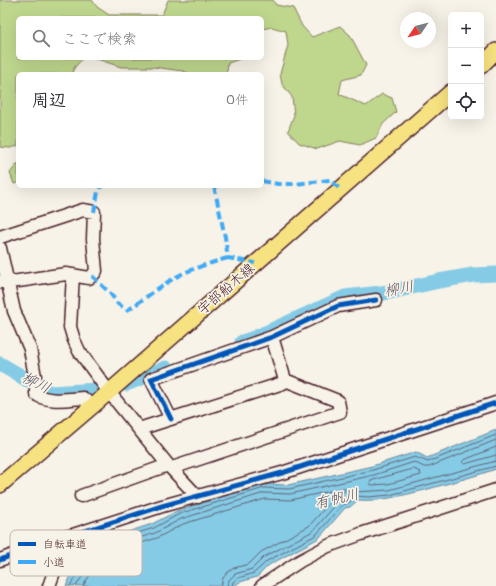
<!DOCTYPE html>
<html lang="ja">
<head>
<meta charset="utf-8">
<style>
	:root { --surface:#fff; --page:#f7f7f7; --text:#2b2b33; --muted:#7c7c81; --line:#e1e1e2 }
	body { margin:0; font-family:Pangolin,"Klee One",sans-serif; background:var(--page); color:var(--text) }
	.controls { position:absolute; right:12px; top:12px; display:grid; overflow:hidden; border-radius:6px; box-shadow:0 4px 16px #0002 }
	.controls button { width:36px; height:36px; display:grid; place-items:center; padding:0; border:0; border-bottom:1px solid var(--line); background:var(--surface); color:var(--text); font:20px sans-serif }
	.compass { position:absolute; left:400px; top:12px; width:36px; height:36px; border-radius:50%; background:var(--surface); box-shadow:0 4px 16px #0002; rotate:235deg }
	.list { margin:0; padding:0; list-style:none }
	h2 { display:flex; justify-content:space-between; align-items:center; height:52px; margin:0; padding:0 16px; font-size:17px }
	h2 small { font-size:13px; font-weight:400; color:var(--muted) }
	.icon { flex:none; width:22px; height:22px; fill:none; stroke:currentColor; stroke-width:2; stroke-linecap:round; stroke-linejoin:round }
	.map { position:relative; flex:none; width:496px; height:586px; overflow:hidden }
	.search { position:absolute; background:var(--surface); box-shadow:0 4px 16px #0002; left:16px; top:16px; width:248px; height:44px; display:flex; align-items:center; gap:10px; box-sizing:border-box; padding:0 14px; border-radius:6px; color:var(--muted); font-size:15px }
	.panel { position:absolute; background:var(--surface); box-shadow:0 4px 16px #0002; left:16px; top:72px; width:248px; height:116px; border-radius:6px }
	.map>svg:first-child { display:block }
	.green { fill:#bed78d; stroke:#847b5c }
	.water { fill:#85cbe6; stroke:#6d869b }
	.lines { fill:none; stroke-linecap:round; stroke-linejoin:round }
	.shore { stroke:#626476; stroke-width:1 }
	.river { stroke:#85cbe6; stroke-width:15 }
	.minor-casing { stroke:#4a1f2b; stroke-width:15 }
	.major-casing { stroke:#4a1f2b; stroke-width:18 }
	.minor { stroke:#f7f3e8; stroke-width:12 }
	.major { stroke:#f7e281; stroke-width:15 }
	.quiet { stroke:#3fa9f5; stroke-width:4; stroke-dasharray:8 4; stroke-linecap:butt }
	.cycleway-casing { stroke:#f7f3e8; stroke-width:8 }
	.cycleway { stroke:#0057b8; stroke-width:5 }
	.labels { text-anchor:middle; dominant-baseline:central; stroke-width:3.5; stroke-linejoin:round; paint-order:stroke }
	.street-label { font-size:14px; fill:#4a1f2b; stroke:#f7f3e8 }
	.water-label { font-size:15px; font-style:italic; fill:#5c5363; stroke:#f7f3e8 }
	.key { fill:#f7f3e8; stroke:#c3b3af; stroke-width:1 }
	.key-label { font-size:11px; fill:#4a1f2b }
</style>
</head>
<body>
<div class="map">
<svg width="496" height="586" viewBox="0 0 496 586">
	<rect width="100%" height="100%" fill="#f7f3e8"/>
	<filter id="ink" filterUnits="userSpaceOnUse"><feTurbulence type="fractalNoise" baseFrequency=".025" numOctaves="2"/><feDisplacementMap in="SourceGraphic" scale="8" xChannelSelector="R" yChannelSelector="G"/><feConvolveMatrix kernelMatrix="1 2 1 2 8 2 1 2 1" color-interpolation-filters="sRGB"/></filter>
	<g filter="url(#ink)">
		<path class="green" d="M0,0H92L97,7L109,15H162L168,0H273L276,5L293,8L302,26L312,37L340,26L350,35L366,65L361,75L342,80L339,94L366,106L382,94L392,98L396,112L383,124L376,138L360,145L340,141L317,149L299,143L288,131L294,115L292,97L282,84L280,74L288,45L286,31L272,27L262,29V18H18V58H83L74,68L73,74H18V146L10,148L0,147Z
			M84,58H243L228,63L227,71L225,74H191L183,71L153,67H121L97,59Z
			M18,163V183L14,184L10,173Z"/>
		<path class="water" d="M496,430V469C473,477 449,483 425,490C403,495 381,502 358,500L350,507L345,508L319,538L269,565L257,577L240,582L234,586H66L73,572L88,551L106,539L152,524L177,511L263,484L288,485L372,466L416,452L427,458Z"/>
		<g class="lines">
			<path class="shore" d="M496,447L464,460L462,462L465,464L496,455
				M414,469L420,472L421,475L388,484L372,485L370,484L371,481Z
				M70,586L77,574L91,554L108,542L154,528L179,514L264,488L289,489L373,470L415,457L428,462L496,435
				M76,586L94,558L110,547L155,533L181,519L264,493L290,494L374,475L414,462L424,467H429L496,440
				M83,586L98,562L112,552L157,538L183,524L265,499L290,500L343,488H345V491L334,498L309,526L261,552L249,564L234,568L228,572L223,578L221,586
				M227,586L229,580L235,574L252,569L264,557L313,531L338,502L355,492L389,490L496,461
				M232,586L233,582L238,578L254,573L267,561L316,535L342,505L348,503L357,496L368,497L390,495L496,466"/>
			<path class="river" d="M242,342L254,338L345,297L390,292L439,281L473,275L496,274
				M0,364L50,393L98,390
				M126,384L166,368"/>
			<g class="minor-casing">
				<path id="minor" d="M0,237L83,210L94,212L93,239L96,271L92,276L89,278L66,274L18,281L0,282
					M0,248L14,311L30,349L36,382V394C47,403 70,399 83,398L92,406
					M73,275L70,327L74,340L79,351L109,392L168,465L198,497
					M171,419L151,379L272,337L338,306L376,300
					M139,429L283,383L285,380L272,337
					M172,468L340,412L338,401L285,380
					M81,496L168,465
					M0,560L57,538L70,536L162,506L282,473L496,403
					M49,586L62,550L70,536
					M262,586L300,561L328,546L361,534L496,490"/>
			</g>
			<g class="major-casing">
				<path id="major" d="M481,66L496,51
					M0,485L109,392L451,92"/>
			</g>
			<use href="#minor" class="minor"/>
			<use href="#major" class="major"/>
			<path class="quiet" d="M262,181L278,184H295L330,180L340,189
				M214,186L225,237L228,258L255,263
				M94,212L98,192L101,186
				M92,276L110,293L118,304L127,310L131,308C148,296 165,282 184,273C198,267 213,262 228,258"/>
			<g class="cycleway-casing">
				<path id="cycleway" d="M171,419L151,379L272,337L338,306L376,300
					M0,560L57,538L70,536L162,506L282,473L496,403"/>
			</g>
			<use href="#cycleway" class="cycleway"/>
		</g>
	</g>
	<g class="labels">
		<g class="street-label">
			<text transform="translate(226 289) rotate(-41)">宇部船木線</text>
		</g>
		<g class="water-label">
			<text transform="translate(399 289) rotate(-10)">柳川</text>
			<text transform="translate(36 383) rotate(26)">柳川</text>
			<text transform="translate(337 499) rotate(-13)">有帆川</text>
		</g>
	</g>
	<rect x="10" y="530" width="132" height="46" rx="6" class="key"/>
	<rect x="18" y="542" width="18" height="4" fill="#0057b8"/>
	<rect x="18" y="560" width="18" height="4" fill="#3fa9f5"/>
	<g class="key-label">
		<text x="43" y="548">自転車道</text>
		<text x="43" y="566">小道</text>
	</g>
</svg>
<div class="controls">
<button>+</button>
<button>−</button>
<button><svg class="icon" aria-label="locate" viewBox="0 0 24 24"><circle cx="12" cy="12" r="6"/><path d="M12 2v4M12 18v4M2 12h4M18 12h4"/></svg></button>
</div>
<svg class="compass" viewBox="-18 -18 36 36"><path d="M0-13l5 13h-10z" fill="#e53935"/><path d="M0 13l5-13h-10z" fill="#7c7c81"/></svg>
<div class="search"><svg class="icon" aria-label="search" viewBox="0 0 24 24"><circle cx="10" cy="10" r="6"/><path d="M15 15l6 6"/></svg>ここで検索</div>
<section class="panel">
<h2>周辺<small>0件</small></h2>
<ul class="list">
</ul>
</section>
</div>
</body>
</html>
